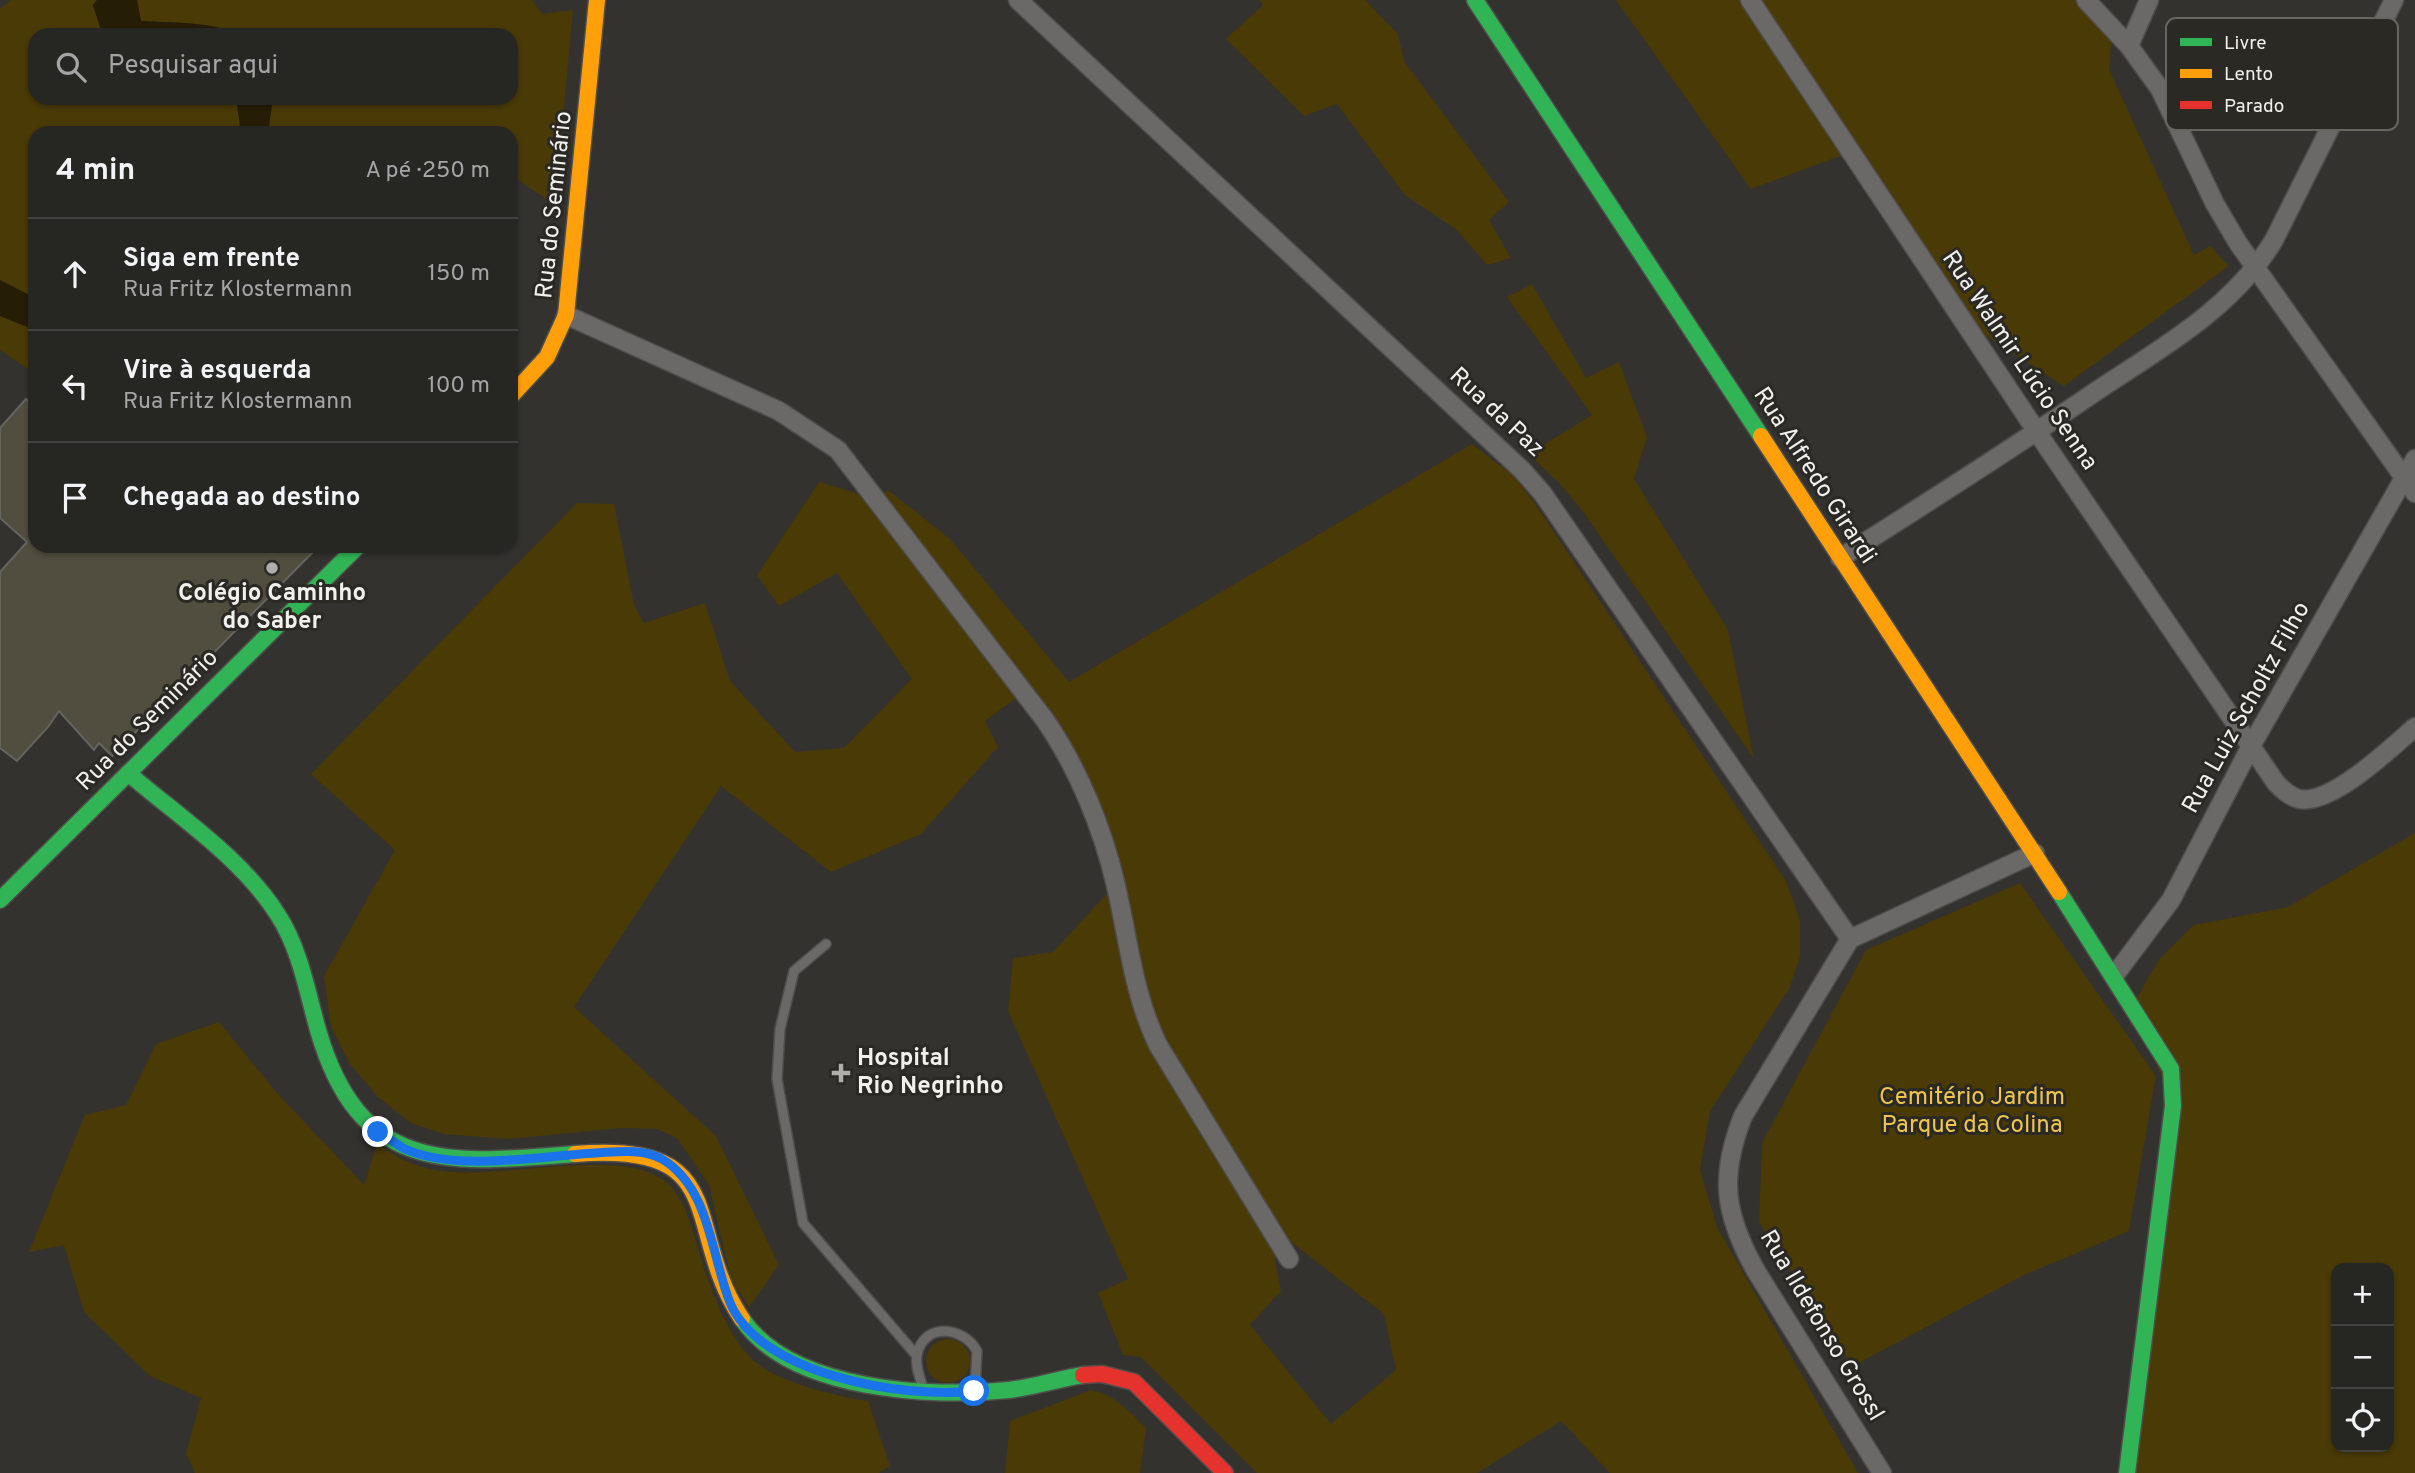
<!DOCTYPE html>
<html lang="pt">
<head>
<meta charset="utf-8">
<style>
	:root { --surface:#262623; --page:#2e2e2b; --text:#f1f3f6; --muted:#a4a5a6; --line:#424341 }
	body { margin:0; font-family:Overpass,sans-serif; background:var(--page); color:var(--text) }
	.controls { position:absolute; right:21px; bottom:21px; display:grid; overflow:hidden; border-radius:14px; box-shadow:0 2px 5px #0004 }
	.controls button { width:63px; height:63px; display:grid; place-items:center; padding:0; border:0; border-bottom:2px solid var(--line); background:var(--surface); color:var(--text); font:35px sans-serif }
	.stop { position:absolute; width:21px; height:21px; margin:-16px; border:5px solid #1a73e8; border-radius:50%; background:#fff }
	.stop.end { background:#1a73e8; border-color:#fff; box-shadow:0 2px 7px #0008 }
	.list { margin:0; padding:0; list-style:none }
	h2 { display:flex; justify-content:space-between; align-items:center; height:91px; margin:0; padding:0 28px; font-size:30px }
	h2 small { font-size:23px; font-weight:400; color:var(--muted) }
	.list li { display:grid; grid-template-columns:46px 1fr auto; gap:21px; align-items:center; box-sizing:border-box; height:112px; padding:0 28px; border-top:2px solid var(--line) }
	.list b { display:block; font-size:26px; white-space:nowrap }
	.list p { margin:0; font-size:23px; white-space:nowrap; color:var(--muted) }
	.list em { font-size:23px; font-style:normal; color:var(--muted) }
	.icon { flex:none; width:38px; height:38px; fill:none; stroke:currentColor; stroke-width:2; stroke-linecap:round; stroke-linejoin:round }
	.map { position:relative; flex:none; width:2415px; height:1473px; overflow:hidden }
	.search { position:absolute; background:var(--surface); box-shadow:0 2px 5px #0004; left:28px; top:28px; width:490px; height:77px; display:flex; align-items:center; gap:18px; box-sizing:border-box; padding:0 24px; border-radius:21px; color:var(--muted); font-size:26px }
	.panel { position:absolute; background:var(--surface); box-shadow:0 2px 5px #0004; left:28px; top:126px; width:490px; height:427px; border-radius:21px }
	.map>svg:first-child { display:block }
	.green { fill:#493a06; fill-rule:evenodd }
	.water { fill:#251d05 }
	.building { fill:#514d3f; stroke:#646461; stroke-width:2 }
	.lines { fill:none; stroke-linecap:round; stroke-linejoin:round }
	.lane-casing { stroke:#4e4d4b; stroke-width:12 }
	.street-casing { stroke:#4e4d4b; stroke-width:21 }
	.fast-casing { stroke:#4e4d4b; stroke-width:19 }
	.slow-casing { stroke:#4e4d4b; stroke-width:19 }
	.jam-casing { stroke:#4e4d4b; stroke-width:19 }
	.lane { stroke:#6a6967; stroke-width:9 }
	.street { stroke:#6a6967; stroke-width:18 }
	.fast { stroke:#30b455; stroke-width:16 }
	.slow { stroke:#ff9f0a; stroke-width:16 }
	.jam { stroke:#e5322d; stroke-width:16 }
	.route { stroke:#1a73e8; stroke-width:9 }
	.poi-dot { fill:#aeaeaa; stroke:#2a2924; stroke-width:2.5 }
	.labels { text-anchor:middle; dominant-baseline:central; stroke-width:6; stroke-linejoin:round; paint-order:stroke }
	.street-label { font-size:24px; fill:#f1f0ed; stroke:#2a2924 }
	.poi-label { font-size:24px; font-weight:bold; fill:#f1f0ed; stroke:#2a2924 }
	.park-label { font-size:24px; fill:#eec54d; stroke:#2a2924 }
	.key { fill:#2a2924; stroke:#666560; stroke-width:2 }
	.key-label { font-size:19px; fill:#f1f0ed }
</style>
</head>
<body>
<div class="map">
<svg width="2415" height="1473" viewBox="0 0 2415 1473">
	<rect width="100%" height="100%" fill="#33322f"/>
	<path class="green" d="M11,0H97L93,5L101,30L106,35H35V98H236L241,132L35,133V298L0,280V9Z
		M137,0H532L542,14L573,10L555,205L511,175V133H268L273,98H511V35H235C220,21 163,23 141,21Z
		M1259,0H1365L1398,34L1404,61L1509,202L1489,220L1511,258L1487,265L1456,229L1405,195L1337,104L1304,116L1226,39L1263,5Z
		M1616,0H2086L2118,35L2111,46L2109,69L2194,255L2210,246L2229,266L2064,386L1963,321L1851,152L1751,189Z
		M1532,284L1586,378L1619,362L1647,437L1634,479L1728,630L1754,759L1585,514L1561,485L1529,454L1592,415L1507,297Z
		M0,316L35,330V374L0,350Z
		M1472,444L1515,477L1536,505L1786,881L1800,920V957L1789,989L1710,1111L1700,1170L1717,1227L1858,1473H1610L1561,1421L1477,1473H1257L1141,1357L1123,1355L1098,1293L1128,1279L1008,1011L1013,958L1053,952L1116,884L1074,769L1023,693L985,721L998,747L921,834L831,872L721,786L574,1007L716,1136L779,1265L749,1307L731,1279L709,1185L677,1138L657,1129L621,1128L508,1139L444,1134L411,1123L378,1097L350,1064L331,1027L324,976L395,850L311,774L577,503L614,504L634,605L644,623L705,603L730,681L795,752L844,748L912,679L837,573L779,606L757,575L819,482L876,499L888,490L950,539L1069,682ZM1268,1224L1384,1314L1396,1370L1331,1424L1250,1325L1281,1291Z
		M2415,833V1473H2127L2173,1106L2133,1005L2158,961L2194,925L2288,907ZM2336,1268H2389V1447H2336Z
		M2020,883L2156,1076L2129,1231L2024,1275L1853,1366L1759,1222L1762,1143L1866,950Z
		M219,1022L278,1094L364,1185L377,1144C394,1155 410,1165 430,1169C494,1183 611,1146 662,1179C673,1187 679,1197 685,1208C702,1257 714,1317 749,1356C771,1381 835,1396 868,1401L890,1466L879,1473H195L186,1454L201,1398L150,1376L84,1312L64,1245L29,1252L85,1115L126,1105L156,1044Z
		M926 1361a22 22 0 1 1 44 0a22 22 0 1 1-44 0Z
		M1091,1390C1115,1395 1129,1411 1146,1428L1140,1473H1005L1010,1421Z"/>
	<path class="water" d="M97,0H137L141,21C163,23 220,21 235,35H106L101,30L93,5Z
		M236,98H273L268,133H241Z
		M0,280L35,298V330L0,316Z"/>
	<path class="building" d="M26,399L35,407V546H319L112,756L99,743L94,750L59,711L48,727L17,761L0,748V572L27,542L0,518V428Z"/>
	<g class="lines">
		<g class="lane-casing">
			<path id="lane" d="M826,944L794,971L780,1029L777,1079L803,1223L917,1356
				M923,1388C920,1378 915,1366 917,1355C924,1321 964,1327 977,1351L975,1390"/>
		</g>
		<g class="street-casing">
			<path id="street" d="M1018,0L1522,470L1543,494L1850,939
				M1750,0L2037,432L2276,783C2283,790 2289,796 2299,799C2331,806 2392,747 2415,727
				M2086,0L2129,46L2160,89L2215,204L2238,243L2415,493
				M2129,46L2149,0
				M566,315L779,411L838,450L1045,720C1078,768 1103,829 1116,886C1129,942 1133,993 1158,1045L1289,1259
				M1840,558C1927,503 2013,448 2098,390C2163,347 2233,308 2274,240L2394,0
				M1850,939L1743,1116C1719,1177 1724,1214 1756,1271L1882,1473
				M1850,939L2035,853
				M2114,976L2171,900L2251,746L2415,459"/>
		</g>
		<g class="fast-casing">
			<path id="fast" d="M1475,0L1761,436
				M128,773C179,817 242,858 278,915C300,949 307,991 318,1030C360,1175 449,1164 575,1154
				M2059,892L2171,1069L2173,1106L2127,1473
				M0,900L358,546
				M742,1319C791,1391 931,1398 1009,1390C1034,1387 1058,1379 1083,1375"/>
		</g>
		<g class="slow-casing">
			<path id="slow" d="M511,396L547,357L566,315L597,0
				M1761,436L2059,892
				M575,1154C735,1141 681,1228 742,1319"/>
		</g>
		<g class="jam-casing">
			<path id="jam" d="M1083,1375L1102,1374L1134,1382L1225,1473"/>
		</g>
		<use href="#lane" class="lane"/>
		<use href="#street" class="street"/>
		<use href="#fast" class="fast"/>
		<use href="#slow" class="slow"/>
		<use href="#jam" class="jam"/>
	</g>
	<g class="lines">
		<path class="route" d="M378,1132C387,1137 396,1144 405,1149C457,1172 539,1156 595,1153C617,1152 642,1148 662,1159C709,1187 711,1253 729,1300C757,1375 905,1399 974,1391"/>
	</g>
	<g class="poi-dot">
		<circle cx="272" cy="568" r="7"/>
		<path d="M837.5 1062.5h7v7h7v7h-7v7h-7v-7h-7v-7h7z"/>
	</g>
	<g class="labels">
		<g class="street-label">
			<text transform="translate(555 205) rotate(-84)">Rua do Seminário</text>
			<text transform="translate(2019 361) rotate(56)">Rua Walmir Lúcio Senna</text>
			<text transform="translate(1496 413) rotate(43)">Rua da Paz</text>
			<text transform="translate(1814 476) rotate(57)">Rua Alfredo Girardi</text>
			<text transform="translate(2247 708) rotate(-61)">Rua Luiz Scholtz Filho</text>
			<text transform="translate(148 721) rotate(-45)">Rua do Seminário</text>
			<text transform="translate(1821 1326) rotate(59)">Rua Ildefonso Grossl</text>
		</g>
		<g class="poi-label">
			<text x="272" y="594">Colégio Caminho<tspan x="272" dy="28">do Saber</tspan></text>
			<text x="857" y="1059" text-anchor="start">Hospital<tspan x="857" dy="28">Rio Negrinho</tspan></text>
		</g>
		<g class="park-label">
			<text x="1972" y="1098">Cemitério Jardim<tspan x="1972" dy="28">Parque da Colina</tspan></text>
		</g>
	</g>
	<rect x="2166" y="18" width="232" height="112" rx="10" class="key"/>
	<rect x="2180" y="38" width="32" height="8" fill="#30b455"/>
	<rect x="2180" y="69" width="32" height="9" fill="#ff9f0a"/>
	<rect x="2180" y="101" width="32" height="8" fill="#e5322d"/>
	<g class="key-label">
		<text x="2224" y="49">Livre</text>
		<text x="2224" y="80">Lento</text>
		<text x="2224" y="112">Parado</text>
	</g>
</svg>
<div class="controls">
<button>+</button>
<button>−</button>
<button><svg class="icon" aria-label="locate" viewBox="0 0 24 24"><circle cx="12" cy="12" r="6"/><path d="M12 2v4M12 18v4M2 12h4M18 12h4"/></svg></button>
</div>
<div class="stop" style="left:974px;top:1391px"></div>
<div class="stop end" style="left:378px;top:1132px"></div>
<div class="search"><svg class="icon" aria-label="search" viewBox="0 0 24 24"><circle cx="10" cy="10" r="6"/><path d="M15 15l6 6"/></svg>Pesquisar aqui</div>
<section class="panel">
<h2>4 min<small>A pé · 250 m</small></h2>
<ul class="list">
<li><svg class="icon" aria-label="ahead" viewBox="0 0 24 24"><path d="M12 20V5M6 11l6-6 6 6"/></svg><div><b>Siga em frente</b><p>Rua Fritz Klostermann</p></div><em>150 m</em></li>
<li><svg class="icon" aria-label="left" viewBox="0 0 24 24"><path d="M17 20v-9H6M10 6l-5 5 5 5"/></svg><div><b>Vire à esquerda</b><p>Rua Fritz Klostermann</p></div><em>100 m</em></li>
<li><svg class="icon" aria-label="arrive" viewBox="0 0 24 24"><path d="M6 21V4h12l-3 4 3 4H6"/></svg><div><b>Chegada ao destino</b></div></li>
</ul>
</section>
</div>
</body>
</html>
